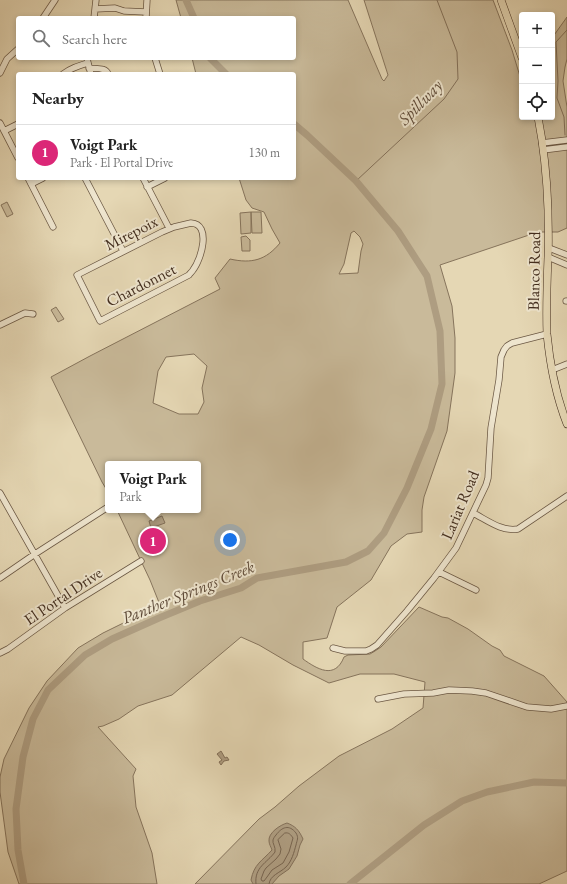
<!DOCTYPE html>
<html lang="en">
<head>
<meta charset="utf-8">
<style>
	:root { --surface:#fff; --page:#f2f2f2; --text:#222; --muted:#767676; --line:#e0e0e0; --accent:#db2777 }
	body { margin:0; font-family:"EB Garamond",serif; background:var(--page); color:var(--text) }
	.controls { position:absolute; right:12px; top:12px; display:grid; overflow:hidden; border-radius:4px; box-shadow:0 2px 6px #0003 }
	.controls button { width:36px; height:36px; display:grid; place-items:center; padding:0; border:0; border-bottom:1px solid var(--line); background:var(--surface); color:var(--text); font:20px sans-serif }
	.you { position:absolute; left:230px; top:540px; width:14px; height:14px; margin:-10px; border:3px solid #fff; border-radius:50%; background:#1a73e8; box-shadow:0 0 0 6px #1a73e833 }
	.badge { display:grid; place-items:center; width:26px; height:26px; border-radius:50%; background:var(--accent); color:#fff; font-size:13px; font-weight:700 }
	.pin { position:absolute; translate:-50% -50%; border:2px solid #fff; box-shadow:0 1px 4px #0006 }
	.popup { position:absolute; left:105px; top:461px; width:96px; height:52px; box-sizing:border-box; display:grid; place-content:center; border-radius:4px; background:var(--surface); filter:drop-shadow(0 1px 3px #0005); font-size:13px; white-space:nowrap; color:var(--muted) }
	.popup b { font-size:15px; color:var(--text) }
	.popup::after { content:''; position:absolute; left:50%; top:100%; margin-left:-8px; border:8px solid transparent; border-top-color:var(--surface) }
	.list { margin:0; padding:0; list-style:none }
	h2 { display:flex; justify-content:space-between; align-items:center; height:52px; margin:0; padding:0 16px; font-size:17px }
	h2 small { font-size:13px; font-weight:400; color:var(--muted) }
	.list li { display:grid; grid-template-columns:26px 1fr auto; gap:12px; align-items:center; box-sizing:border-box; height:56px; padding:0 16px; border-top:1px solid var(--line) }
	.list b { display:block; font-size:15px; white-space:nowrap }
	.list p { margin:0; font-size:13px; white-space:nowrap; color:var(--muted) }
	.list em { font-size:13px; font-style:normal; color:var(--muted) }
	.icon { flex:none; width:22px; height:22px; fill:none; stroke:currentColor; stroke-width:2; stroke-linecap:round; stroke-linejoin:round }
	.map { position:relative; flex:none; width:567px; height:884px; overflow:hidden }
	.search { position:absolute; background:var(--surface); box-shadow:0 2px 6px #0003; left:16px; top:16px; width:280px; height:44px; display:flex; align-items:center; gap:10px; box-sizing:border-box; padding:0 14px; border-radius:4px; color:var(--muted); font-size:15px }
	.panel { position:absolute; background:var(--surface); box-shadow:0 2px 6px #0003; left:16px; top:72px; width:280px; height:108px; border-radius:4px }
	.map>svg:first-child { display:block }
	.green { fill:#c9ba9a; stroke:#86745c; fill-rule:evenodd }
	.water { fill:#ae9d81; stroke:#837059 }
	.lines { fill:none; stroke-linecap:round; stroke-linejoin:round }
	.shore { stroke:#786550; stroke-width:1 }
	.stream { stroke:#837059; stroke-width:1 }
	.river { stroke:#ae9d81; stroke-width:7 }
	.minor-casing { stroke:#6b5844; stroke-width:7 }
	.major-casing { stroke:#422d1e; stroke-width:8 }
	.minor { stroke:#eee5ce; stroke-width:5.5 }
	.major { stroke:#e5d7b4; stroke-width:7 }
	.labels { text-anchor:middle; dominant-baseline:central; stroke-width:4; stroke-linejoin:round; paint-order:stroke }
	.street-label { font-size:16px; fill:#422d1e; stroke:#eee5ce }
	.water-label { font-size:17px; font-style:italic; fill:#5d4937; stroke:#eee5ce }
</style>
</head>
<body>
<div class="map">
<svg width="567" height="884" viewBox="0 0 567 884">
	<rect width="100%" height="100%" fill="#e5d7b4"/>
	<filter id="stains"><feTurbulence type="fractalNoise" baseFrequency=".005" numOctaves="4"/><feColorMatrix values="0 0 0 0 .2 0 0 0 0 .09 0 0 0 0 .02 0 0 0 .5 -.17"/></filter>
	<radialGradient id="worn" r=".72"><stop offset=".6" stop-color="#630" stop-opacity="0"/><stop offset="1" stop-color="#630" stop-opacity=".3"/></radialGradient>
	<path class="green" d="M176,0H348L382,79L384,81L388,75L364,0H493L512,50L522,83V117H552V38L567,17V59L565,67L563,81L567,107V228L558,232H538L440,265L452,306L455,338V373L447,431L424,497L422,510V532L407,534L391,546L371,580L337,607L327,638L303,642V659C317,669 335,680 344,657L348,655L370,654L375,651L381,647L419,607L442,617L448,618L468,629L492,646L500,650L504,656L544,676L567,702V871L539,884H195L259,819L275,807L299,786L339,756L392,729L423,708L425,682L394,674H360L329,683L293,665L259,645L241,637L172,695L138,706L119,719L103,726L98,727L136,769L133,776L136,807L152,853L157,884H19L8,852L0,792V777L4,759L29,708L47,681L78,648L103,633L160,605L150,580L117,510H198V464H108V492L102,482L51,377L90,356L220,289L215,278L230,259C252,264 266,260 280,243L272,229L264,212L252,208L246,200L239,178H294V74H196L192,58H294V18H181ZM354,231L360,237L363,244L361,251L358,273L339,274L344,264L351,233ZM194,354L207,366L202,388L204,402L198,414H179L153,403L158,371L166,357Z
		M7,202L13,214L7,217L1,205Z
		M251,212H261L262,233H252Z
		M251,212V233L241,234L240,213Z
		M246,236L250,240V251H242L241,237Z
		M56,307L64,319L58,322L51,310Z"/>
	<path class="water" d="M162,516L165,523L151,528L149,521Z
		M221,751L225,758L227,757L229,760L224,761L221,765L219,762L222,760L217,754Z
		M287,823C295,826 299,830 303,839L300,845L297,856L289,869L279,876L272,884H253L251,880C254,864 262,861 272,850C271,847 269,844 269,841C268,833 280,825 287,823Z"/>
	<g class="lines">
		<path class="shore" d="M285,833C289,832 291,835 293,838L289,852L283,863L272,870L267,877L264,881H262L261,879L264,871L266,868L276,859L280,854L281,849L278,840Z
			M256,884C254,867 267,863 275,852C276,847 272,843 273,840C273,839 275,836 276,835C282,827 289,824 296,833C299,838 297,840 296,845C294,852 292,861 286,867C280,873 270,875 269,884"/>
		<path class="stream" d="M565,135L564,117L557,98L558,81L556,42L567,30
			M356,181L444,99L458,79L457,52L437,0"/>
		<path class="river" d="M186,0L194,18
			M210,58L226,74
			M24,884L18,850L16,809L23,757L33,719L48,690L85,655L112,639L159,618L200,601L241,588L257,578L346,562L368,551L384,533L407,488L431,429L442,384L440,331L427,276L398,231L356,181L307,135L294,124
			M350,884L424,825L462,801L487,792L534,782L567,783"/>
		<g class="minor-casing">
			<path id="minor" d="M95,9L115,8L124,11L146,12
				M43,18L55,0
				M94,18L96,0
				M146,18L147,0
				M87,58L88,63L91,74
				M155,58L160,74
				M89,68C96,69 106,67 108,74
				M0,73L7,59L18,49
				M63,74C71,68 78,66 88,63
				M0,123L18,158
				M4,131L18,124
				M542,143L567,140
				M543,150L567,147
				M28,178L53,227
				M85,178L123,251
				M143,178L169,228
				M31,184L43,178
				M147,187L165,178
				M191,223C212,224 201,260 193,270C192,272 190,273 189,275L100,321L77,275L162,232L174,227Z
				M549,248L567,255
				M548,257L567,265
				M566,301H567
				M0,325L25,313L33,314
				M552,370L567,364
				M0,493L65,608
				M473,513C487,520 502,532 518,529L567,496
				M439,572L476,590
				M0,578L35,554L108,507
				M333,648L345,651H366L371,649L377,645L407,611L434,578L456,548L486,485L488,478L491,428L499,380L501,357L504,350L507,346L512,343L547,334
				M0,653L8,649L65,608L141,561
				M378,699L404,694L433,693L449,690L472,691L486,693L527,707L551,709L567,706"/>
		</g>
		<g class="major-casing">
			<path id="major" d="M501,0L522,58
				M538,117C544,148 547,179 548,210C548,226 549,242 548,257C547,283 546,309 547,334C550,365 556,396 567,424"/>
		</g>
		<use href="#minor" class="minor"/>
		<use href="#major" class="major"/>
	</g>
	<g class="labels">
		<g class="street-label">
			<text transform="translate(131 233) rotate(-27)">Mirepoix</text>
			<text transform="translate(534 271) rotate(-89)">Blanco Road</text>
			<text transform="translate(141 285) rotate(-27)">Chardonnet</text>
			<text transform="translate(460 505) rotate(-67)">Lariat Road</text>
			<text transform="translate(63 596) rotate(-34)">El Portal Drive</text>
		</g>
		<g class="water-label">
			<text transform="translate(420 102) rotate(-46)">Spillway</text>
			<text transform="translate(188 592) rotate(-22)">Panther Springs Creek</text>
		</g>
	</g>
	<rect width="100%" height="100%" filter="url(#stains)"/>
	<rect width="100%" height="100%" fill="url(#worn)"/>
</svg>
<div class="controls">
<button>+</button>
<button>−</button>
<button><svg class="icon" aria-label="locate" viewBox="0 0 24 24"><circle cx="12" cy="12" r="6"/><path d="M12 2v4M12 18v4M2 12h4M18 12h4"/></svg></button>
</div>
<div class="you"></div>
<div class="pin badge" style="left:153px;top:541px">1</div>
<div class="popup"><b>Voigt Park</b>Park</div>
<div class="search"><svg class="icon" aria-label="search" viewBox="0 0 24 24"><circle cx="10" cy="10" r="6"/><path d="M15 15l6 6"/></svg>Search here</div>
<section class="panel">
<h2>Nearby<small></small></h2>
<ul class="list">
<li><span class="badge">1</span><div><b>Voigt Park</b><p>Park · El Portal Drive</p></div><em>130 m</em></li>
</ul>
</section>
</div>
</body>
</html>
